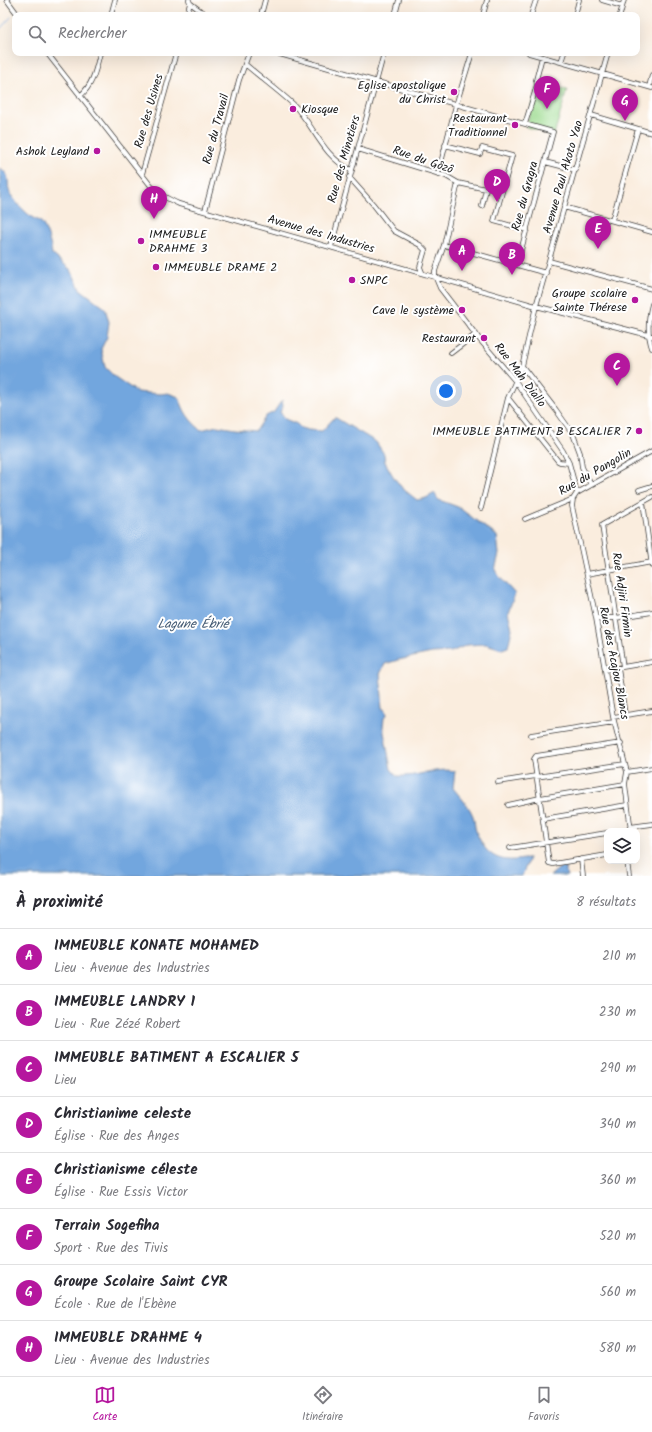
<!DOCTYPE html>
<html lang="fr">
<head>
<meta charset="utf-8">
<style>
	:root { --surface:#fff; --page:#f2f2f3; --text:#2b2b33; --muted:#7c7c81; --line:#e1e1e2; --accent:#b5179e }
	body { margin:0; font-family:Kalam,sans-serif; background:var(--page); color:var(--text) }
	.controls { position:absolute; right:12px; bottom:12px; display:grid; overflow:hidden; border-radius:8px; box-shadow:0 4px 16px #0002 }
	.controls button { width:36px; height:36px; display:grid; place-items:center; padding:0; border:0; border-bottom:1px solid var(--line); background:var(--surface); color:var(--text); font:20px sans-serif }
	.you { position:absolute; left:446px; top:391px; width:14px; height:14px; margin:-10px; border:3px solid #fff; border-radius:50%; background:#1a73e8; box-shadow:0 0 0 6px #1a73e833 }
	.badge { display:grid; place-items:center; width:26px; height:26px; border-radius:50%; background:var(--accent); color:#fff; font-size:13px; font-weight:700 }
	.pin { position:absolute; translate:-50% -33px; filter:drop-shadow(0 1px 2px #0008) }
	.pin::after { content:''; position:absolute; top:21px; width:14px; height:12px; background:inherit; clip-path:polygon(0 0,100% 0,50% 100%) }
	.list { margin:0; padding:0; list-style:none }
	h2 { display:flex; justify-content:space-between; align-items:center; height:52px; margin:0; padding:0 16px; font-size:17px }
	h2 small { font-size:13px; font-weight:400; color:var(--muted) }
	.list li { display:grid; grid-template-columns:26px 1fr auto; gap:12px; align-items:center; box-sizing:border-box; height:56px; padding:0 16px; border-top:1px solid var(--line) }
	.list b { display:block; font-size:15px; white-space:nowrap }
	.list p { margin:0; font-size:13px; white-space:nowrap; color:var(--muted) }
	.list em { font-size:13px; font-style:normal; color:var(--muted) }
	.icon { flex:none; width:22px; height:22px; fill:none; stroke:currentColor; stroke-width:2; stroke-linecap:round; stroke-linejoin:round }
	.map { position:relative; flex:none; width:652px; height:876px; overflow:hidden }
	.search { position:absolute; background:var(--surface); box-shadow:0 4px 16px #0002; left:12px; right:12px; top:12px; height:44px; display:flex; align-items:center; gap:10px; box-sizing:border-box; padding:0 14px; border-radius:8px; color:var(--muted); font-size:15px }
	.sheet { height:500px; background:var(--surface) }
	nav { display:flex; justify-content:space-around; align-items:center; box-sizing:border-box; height:56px; border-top:1px solid var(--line); background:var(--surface); font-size:11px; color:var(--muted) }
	nav a { display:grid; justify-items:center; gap:2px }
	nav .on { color:var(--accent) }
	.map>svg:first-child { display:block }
	.green { fill:#9ddb90; stroke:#5c7c56 }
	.water { fill:#72a6de; stroke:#47617d }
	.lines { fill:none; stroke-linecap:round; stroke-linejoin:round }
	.stream { stroke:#72a6de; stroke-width:1 }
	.minor-casing { stroke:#3d3b39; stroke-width:5.5 }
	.minor { stroke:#fff; stroke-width:4 }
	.poi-dot { fill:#b5179e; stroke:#fff; stroke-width:1.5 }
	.labels { text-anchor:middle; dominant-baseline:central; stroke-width:4; stroke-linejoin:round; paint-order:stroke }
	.poi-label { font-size:12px; fill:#1c1c1c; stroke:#fff; text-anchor:end }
	.street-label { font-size:12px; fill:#1c1c1c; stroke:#fff }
	.water-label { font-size:13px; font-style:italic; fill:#435a73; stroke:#fff }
</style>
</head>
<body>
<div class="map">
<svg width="652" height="876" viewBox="0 0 652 876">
	<rect width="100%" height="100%" fill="#fff"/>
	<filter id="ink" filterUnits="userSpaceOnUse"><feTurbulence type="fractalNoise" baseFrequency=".025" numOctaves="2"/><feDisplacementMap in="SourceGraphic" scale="8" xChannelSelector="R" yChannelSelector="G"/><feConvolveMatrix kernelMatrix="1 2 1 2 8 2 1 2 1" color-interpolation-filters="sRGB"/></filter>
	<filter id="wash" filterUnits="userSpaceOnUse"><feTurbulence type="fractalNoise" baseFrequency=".012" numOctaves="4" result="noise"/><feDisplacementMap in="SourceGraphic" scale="16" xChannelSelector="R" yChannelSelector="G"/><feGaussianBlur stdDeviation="0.9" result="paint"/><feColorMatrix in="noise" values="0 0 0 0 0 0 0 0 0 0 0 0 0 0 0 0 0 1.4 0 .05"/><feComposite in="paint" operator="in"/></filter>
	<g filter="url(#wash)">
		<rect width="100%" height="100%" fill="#faedde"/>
		<path class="green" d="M539,82L567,90L554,135L526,127Z"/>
		<path class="water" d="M0,168C13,177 5,184 11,195C16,203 25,212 33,218C35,219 39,220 41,222C47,229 51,245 52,254L71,270L80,289L105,308L109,322L107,337L101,349L105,367L115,377L137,392L160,394L168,393L179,397C184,412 189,420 201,430L217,426L235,429L256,431L266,416L274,412L282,400L283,406L280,412L285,419L297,424L301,428L308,430L322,431L334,418H336L376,442L384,454L385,462L393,476L402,488L417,500L426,498L435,493L437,498L439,500L458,507L497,536L499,554L495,570C500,579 508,586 515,594L508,612L512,629L508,647L502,649L486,644L467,645L451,652L432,653L398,660L385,664L380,674L383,708L386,710L387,715L384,718L383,727L391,769L397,776C416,778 435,767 455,771L453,788C460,797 469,805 473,816C475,820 474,826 476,831C486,858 501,864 529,858L522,876H0Z
			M564,864L567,876H550Z"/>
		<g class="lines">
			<path class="stream" d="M0,29L11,17"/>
		</g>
	</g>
	<g filter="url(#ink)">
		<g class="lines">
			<g class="minor-casing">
				<path id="minor" d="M7,0L18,15
					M602,0L622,6
					M190,3L206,15
					M111,15L115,0
					M187,15L190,3L189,0
					M261,15L265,0
					M395,15L399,0
					M483,15L487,0
					M531,15L536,0
					M575,15L579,0
					M620,15L624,0
					M47,53L151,186C160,195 168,199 179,204L536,306L652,336
					M276,53L553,132L517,265
					M529,53L652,88
					M561,62L564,53
					M245,64C261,78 278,90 293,104C314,125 322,156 351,170
					M649,87L652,75
					M80,96C93,85 96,69 100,53
					M591,115L652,133
					M525,124L537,85L536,80L542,57
					M445,145L480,154L482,148L512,156L494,221L527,230
					M358,149L446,176L458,183L444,245L435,271V276L440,288L480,340L516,382L563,451L569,463L577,493
					M545,162L576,170
					M142,174L176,53
					M438,174L456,105L472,53
					M349,177L373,204L394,231L420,245L425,250L420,267L422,272
					M458,183L486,189L482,206
					M564,207L652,232
					M205,211L239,80L249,53
					M612,220L638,129
					M444,245L546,273
					M331,247L384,53
					M549,261L652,289
					M652,304C648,319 647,334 652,348
					M451,353L476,334
					M522,366L556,410L573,434L580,453L582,467L591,485
					M508,398L558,461L560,462L569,463
					M639,490L652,486
					M573,499L572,506L596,618L613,717L627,772L625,784L631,831
					M643,502L652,566
					M481,508L508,398L522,366L536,306L608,53
					M525,519L573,499L577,493L586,488L652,451
					M587,574L652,562
					M596,618H616L652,612
					M623,667L602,525L652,497
					M618,668L625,715
					M605,670L652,662
					M613,717L652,711
					M531,735L614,722
					M627,772L652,768
					M536,777L625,764
					M498,782L536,776
					M508,805L540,798L625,784
					M543,819L627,805
					M630,827L652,824
					M624,831L631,830
					M510,848L607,833
					M607,855L553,864L549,863L534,759L536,756L621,743
					M581,859L583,876
					M627,861L629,876"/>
			</g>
			<use href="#minor" class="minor"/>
		</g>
	</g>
	<g class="poi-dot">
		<circle cx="454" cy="92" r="4"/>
		<circle cx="293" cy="109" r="4"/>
		<circle cx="515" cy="125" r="4"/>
		<circle cx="97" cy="151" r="4"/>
		<circle cx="141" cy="241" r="4"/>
		<circle cx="156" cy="267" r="4"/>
		<circle cx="352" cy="280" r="4"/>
		<circle cx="635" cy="300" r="4"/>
		<circle cx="462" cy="310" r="4"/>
		<circle cx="484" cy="338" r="4"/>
		<circle cx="639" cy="431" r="4"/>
	</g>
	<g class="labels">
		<g class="poi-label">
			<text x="446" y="85">Eglise apostolique<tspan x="446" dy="14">du Christ</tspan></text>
			<text x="301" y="109" text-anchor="start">Kiosque</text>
			<text x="507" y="118">Restaurant<tspan x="507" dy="14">Traditionnel</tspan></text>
			<text x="89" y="151">Ashok Leyland</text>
			<text x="149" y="234" text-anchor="start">IMMEUBLE<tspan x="149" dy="14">DRAHME 3</tspan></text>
			<text x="164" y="267" text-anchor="start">IMMEUBLE DRAME 2</text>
			<text x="360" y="280" text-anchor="start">SNPC</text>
			<text x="627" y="293">Groupe scolaire<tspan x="627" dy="14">Sainte Thérese</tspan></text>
			<text x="454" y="310">Cave le système</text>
			<text x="476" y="338">Restaurant</text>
			<text x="631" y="431">IMMEUBLE BATIMENT B ESCALIER 7</text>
		</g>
		<g class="street-label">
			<text transform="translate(149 111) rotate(-74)">Rue des Usines</text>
			<text transform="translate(216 129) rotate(-75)">Rue du Travail</text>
			<text transform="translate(344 159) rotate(-74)">Rue des Minotiers</text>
			<text transform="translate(423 160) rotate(19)">Rue du Gôzô</text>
			<text transform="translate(563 177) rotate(-74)">Avenue Paul Akoto Yao</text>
			<text transform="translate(525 196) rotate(-75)">Rue du Gragra</text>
			<text transform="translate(321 234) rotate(16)">Avenue des Industries</text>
			<text transform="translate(520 375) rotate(53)">Rue Mah Diallo</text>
			<text transform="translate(595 472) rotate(-30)">Rue du Pangolin</text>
			<text transform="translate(622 595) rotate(82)">Rue Adjiri Firmin</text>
			<text transform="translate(614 663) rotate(79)">Rue des Acajou Blancs</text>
		</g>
		<g class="water-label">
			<text x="193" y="624">Lagune Ébrié</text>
		</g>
	</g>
</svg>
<div class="controls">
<button><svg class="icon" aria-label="layers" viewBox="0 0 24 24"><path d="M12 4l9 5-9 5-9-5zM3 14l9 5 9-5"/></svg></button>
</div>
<div class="you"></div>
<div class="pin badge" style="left:462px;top:271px">A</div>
<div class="pin badge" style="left:512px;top:275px">B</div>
<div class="pin badge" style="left:617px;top:386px">C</div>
<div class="pin badge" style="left:497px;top:202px">D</div>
<div class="pin badge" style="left:598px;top:249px">E</div>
<div class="pin badge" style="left:547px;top:109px">F</div>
<div class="pin badge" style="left:625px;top:121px">G</div>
<div class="pin badge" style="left:154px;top:219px">H</div>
<div class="search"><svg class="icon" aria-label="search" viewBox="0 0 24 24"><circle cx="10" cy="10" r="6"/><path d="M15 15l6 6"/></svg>Rechercher</div>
</div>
<section class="sheet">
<h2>À proximité<small>8 résultats</small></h2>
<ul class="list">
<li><span class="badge">A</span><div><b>IMMEUBLE KONATE MOHAMED</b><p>Lieu · Avenue des Industries</p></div><em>210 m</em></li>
<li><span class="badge">B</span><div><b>IMMEUBLE LANDRY 1</b><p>Lieu · Rue Zézé Robert</p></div><em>230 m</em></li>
<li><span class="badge">C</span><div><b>IMMEUBLE BATIMENT A ESCALIER 5</b><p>Lieu</p></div><em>290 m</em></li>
<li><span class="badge">D</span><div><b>Christianime celeste</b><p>Église · Rue des Anges</p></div><em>340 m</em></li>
<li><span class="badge">E</span><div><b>Christianisme céleste</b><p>Église · Rue Essis Victor</p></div><em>360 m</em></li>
<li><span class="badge">F</span><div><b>Terrain Sogefiha</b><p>Sport · Rue des Tivis</p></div><em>520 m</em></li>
<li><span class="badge">G</span><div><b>Groupe Scolaire Saint CYR</b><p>École · Rue de l'Ebène</p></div><em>560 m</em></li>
<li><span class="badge">H</span><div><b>IMMEUBLE DRAHME 4</b><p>Lieu · Avenue des Industries</p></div><em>580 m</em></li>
</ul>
</section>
<nav>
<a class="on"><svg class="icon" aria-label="map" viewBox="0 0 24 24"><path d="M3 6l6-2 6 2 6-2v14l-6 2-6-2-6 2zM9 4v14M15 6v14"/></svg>Carte</a>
<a><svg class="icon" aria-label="directions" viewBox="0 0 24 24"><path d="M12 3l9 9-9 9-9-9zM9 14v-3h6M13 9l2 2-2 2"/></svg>Itinéraire</a>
<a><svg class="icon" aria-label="saved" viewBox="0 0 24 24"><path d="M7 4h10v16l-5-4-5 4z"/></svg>Favoris</a>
</nav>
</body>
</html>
